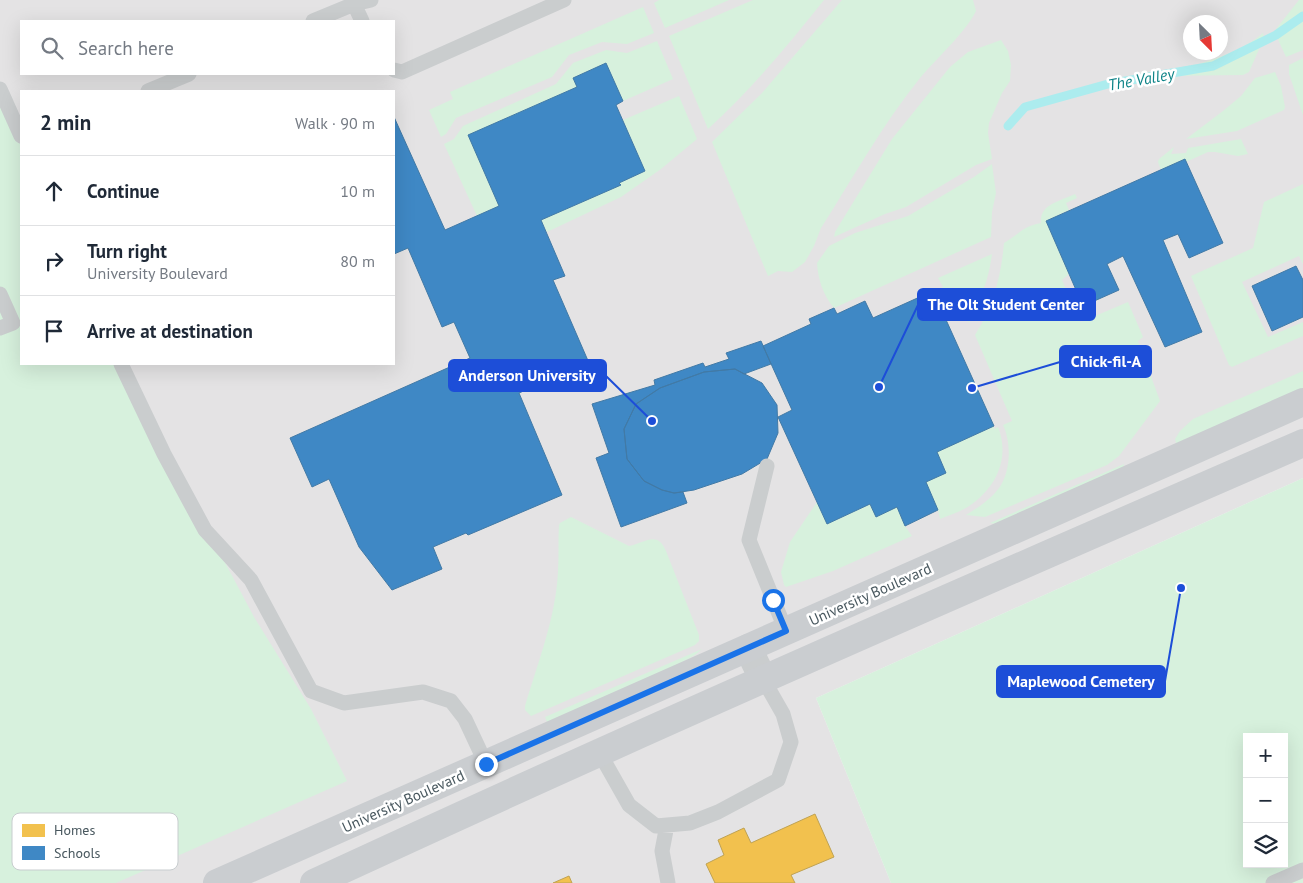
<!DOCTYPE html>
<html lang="en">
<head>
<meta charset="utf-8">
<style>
	:root { --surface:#fff; --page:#f2f2f3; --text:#1f2937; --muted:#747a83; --line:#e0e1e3 }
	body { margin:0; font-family:"PT Sans",sans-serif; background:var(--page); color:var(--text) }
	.controls { position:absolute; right:15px; bottom:15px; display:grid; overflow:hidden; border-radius:0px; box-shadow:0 5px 20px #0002 }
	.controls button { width:45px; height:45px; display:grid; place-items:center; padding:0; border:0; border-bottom:1px solid var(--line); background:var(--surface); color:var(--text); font:25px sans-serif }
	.compass { position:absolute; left:1183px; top:15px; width:45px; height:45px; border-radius:50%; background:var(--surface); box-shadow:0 5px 20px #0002; rotate:156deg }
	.stop { position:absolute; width:15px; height:15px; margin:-11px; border:4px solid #1a73e8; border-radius:50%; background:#fff }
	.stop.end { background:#1a73e8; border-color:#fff; box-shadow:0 1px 5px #0008 }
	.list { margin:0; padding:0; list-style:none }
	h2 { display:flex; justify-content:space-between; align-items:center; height:65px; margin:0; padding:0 20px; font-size:21px }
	h2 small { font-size:16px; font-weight:400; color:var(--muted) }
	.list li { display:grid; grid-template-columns:32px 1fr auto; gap:15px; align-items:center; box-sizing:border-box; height:70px; padding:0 20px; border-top:1px solid var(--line) }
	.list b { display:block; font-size:19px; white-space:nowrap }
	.list p { margin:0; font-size:16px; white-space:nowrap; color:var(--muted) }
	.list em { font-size:16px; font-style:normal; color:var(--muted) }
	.icon { flex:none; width:28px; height:28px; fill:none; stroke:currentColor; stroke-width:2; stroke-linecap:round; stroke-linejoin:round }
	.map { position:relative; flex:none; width:1303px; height:883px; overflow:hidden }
	.search { position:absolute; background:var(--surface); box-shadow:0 5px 20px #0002; left:20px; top:20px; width:375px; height:55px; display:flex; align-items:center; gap:12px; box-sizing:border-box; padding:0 18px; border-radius:0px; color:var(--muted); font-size:19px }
	.panel { position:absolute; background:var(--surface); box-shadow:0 5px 20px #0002; left:20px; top:90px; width:375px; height:275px; border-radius:0px }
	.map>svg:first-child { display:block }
	.education { fill:#e4e3e4; fill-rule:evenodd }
	.green { fill:#d7f1dd; fill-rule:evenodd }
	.homes { fill:#f2c14e; stroke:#bfa253 }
	.schools { fill:#3f88c5; stroke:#427aa6 }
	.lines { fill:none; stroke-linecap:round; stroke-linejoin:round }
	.stream { stroke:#acecee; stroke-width:9 }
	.service { stroke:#cacdce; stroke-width:15 }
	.minor { stroke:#cacdce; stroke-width:28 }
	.secondary { stroke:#cacdd0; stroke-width:28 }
	.route { stroke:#1a73e8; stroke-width:6 }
	.labels { text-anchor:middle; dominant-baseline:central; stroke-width:5; stroke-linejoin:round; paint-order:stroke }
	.street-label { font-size:15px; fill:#49585f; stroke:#fff }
	.water-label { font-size:16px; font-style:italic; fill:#0d8387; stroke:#fff }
	.key { fill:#fff; stroke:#c8cdcf; stroke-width:1 }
	.key-label { font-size:14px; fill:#49585f }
	.leader { fill:none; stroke:#1d4ed8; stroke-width:2 }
	.callout-dot { fill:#1d4ed8; stroke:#fff; stroke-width:2 }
	.callout { fill:#1d4ed8; stroke:#1d4ed8; stroke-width:2 }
	.callout-label { font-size:16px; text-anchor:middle; font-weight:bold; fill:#fff }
</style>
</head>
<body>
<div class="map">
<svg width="1303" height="883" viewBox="0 0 1303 883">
	<rect width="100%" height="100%" fill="#f2f2f2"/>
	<path class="education" d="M0,0H1303V478L816,698L891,883H0ZM21,21H394V74H21ZM1190,22H1220V52H1190ZM21,91H394V364H21Z"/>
	<path class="green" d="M659,0H729L665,28L654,3Z
		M753,0H824C788,45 751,90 708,129L669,36Z
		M842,0H973L976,11C965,33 937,58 920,78C882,125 853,178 821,228L814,246L805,262L792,272L778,271L768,276L712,142L762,93Z
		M1299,0H1303V50L1286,57L1276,35V29Z
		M643,7L654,33L627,44L602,42L569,55L552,77L456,118L446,134L441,137L429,110L453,99L450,92Z
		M1263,33L1264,38L1249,72L1243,75L1160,76C1194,64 1236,57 1263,33Z
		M1001,40L1008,51L1011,65L1010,81L1002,93L989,123L988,133L992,159L976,165L906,207L885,214L834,237L835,232L892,139L950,67L968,52Z
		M657,41L673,79L623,101L606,63L574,78L577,87L499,206L477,216L444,144L454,139L463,126L556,84L573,63L606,50L627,53Z
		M1303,58V115L1289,74V65Z
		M1275,72L1281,86L1285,107L1284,110L1237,131L1186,139L1223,111L1241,96L1255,78Z
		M0,89L21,137V364H122L137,397L254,617L311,709L347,781L116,883H0Z
		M679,96L697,139L661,169L621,197L547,232L541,220L620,185L619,183L645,171L623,120Z
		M1241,139L1248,154L1238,156L1215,152H1208L1186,162L1161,170L1158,162L1159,159L1174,147L1171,154L1186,153L1188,148Z
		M992,164L996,193L992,212L991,237L834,308C823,295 818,279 817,263L829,246L855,233L908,216L974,177Z
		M1303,184V264L1299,256L1242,282L1268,337L1303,322V336L1232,367L1229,365L1191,276L1253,248L1264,202Z
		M1075,194L1077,198L1066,203L1069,210L1046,221L1069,274L1062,280L1081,322L1128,302L1143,337L1138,341L1160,401L1119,456L1107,465L985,517L966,515C979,507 993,498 1001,485C1011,468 1011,442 1003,425L1012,421L975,335C993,307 1001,277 1004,243C1020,234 1021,227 1041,223C1039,204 1061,201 1075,194Z
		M992,254C988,283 981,297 969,323L954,287L935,296L933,293L943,287L938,278Z
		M1303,371V392L1177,447L1175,439L1180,431L1193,419Z
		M994,426V429L998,427C1010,457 997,486 972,504C963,511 950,515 940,519L938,510L926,482L946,473L937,452Z
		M1124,464L1122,471L997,524L990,523Z
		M1303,478V883H891L816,698ZM1247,737H1284V864H1247Z
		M817,502L827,524L870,504L876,517L897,507L905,526L912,536L833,571L786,587L784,585L781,572L790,542Z
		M571,517L629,546C645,543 657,530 666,551L699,635V641L695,645L531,716L525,710V706C538,662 556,617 558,571C559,556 558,541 559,525L560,523Z
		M702,649L695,655L675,666L547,722L545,717Z"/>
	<path class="homes" d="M815,814L834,857L791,875L795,883H715L706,864L724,855L718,840L744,828L751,843Z
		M569,876L572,883H553Z"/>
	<path class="schools" d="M606,63L623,101L616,105L645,171L619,183L621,185L541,220L565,276L553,280L589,363L519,393L562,495L468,535L466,533L433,547L442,569L392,590L359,547L329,479L312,487L290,438L470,358L454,322L442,327L408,248L394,254V117L445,230L499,206L468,135L577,87L573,78Z
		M1185,159L1223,243L1189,258L1178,234L1163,240L1202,332L1165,347L1123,256L1107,264L1119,290L1083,306L1046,221Z
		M1296,266L1303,280V317L1272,331L1252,286Z
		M933,291L994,426L937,452L946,473L926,482L938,510L905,526L897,507L876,517L870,504L827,524L778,417L792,410L763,346L811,324L809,319L834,308L837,314L865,301L873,318Z
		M761,341L771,364L744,374L735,369L704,372L660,388L636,404L624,429L627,459L644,481L662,490L674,493L683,492L687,503L621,527L596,458L609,453L592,404L655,385L654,380L703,363L705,367L729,359L726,353Z
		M735,369L762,383L777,405L778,433L767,459L742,474L694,490L674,493L662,490L644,481L627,459L624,429L636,404L660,388L704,372Z"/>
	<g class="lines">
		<path class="stream" d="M1008,126L1025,107L1108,84L1213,66L1276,35L1303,16"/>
		<path class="service" d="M313,21L354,4L352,0
			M362,21L354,4L371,0
			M394,70L402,72L564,0
			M0,89L21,136
			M148,91L189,74
			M0,294L13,323L0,328
			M121,364L164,454L205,530L251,580L311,691L344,703L423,692L451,701L465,719L486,764
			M767,466L749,540L786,631
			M599,752L629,805L656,826L690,823L718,812L778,780L791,742L783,714L763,679
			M667,825L662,851L668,883
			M1273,883L1303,870"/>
		<path class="minor" d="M748,648L763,679"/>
		<path class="secondary" d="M217,883L1303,402
			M314,883C641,731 972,587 1303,443"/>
	</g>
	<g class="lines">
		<path class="route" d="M486,764L786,631L773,600"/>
	</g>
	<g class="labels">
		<g class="street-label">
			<text transform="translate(870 594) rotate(-24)">University Boulevard</text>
			<text transform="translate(403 801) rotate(-24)">University Boulevard</text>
		</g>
		<g class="water-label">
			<text transform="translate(1141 79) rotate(-10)">The Valley</text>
		</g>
	</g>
	<rect x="12" y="813" width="166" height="57" rx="8" class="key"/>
	<rect x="22" y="824" width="23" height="13" fill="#f2c14e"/>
	<rect x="22" y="846" width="23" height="14" fill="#3f88c5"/>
	<g class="key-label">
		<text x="54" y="835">Homes</text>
		<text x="54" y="858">Schools</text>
	</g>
	<path class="leader" d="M879 387L918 305M972 388L1060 362M652 421L606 376M1181 588L1165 681"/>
	<g class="callout-dot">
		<circle cx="879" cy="387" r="5"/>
		<circle cx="972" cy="388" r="5"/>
		<circle cx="652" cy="421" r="5"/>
		<circle cx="1181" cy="588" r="5"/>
	</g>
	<g class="callout">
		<rect x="918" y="289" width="177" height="31" rx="5"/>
		<rect x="1060" y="346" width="91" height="31" rx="5"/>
		<rect x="449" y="360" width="157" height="31" rx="5"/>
		<rect x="997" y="666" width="168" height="31" rx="5"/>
	</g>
	<g class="callout-label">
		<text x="1006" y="310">The Olt Student Center</text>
		<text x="1106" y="367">Chick-fil-A</text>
		<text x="527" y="381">Anderson University</text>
		<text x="1081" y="687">Maplewood Cemetery</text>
	</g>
</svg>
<div class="controls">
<button>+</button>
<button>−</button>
<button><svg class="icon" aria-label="layers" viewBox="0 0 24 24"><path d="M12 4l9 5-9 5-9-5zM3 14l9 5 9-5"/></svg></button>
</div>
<svg class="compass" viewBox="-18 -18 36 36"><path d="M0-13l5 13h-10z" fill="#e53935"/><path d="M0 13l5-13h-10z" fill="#747a83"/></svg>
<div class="stop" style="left:773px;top:600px"></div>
<div class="stop end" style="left:486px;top:764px"></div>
<div class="search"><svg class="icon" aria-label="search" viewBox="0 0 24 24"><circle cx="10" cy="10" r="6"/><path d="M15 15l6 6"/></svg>Search here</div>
<section class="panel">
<h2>2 min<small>Walk · 90 m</small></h2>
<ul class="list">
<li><svg class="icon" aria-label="ahead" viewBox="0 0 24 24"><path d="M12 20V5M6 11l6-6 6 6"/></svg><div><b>Continue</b></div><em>10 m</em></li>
<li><svg class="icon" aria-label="right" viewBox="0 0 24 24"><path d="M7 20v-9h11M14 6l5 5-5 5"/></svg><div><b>Turn right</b><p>University Boulevard</p></div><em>80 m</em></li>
<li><svg class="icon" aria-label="arrive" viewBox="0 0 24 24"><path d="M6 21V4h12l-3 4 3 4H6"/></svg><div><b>Arrive at destination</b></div></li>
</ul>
</section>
</div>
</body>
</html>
